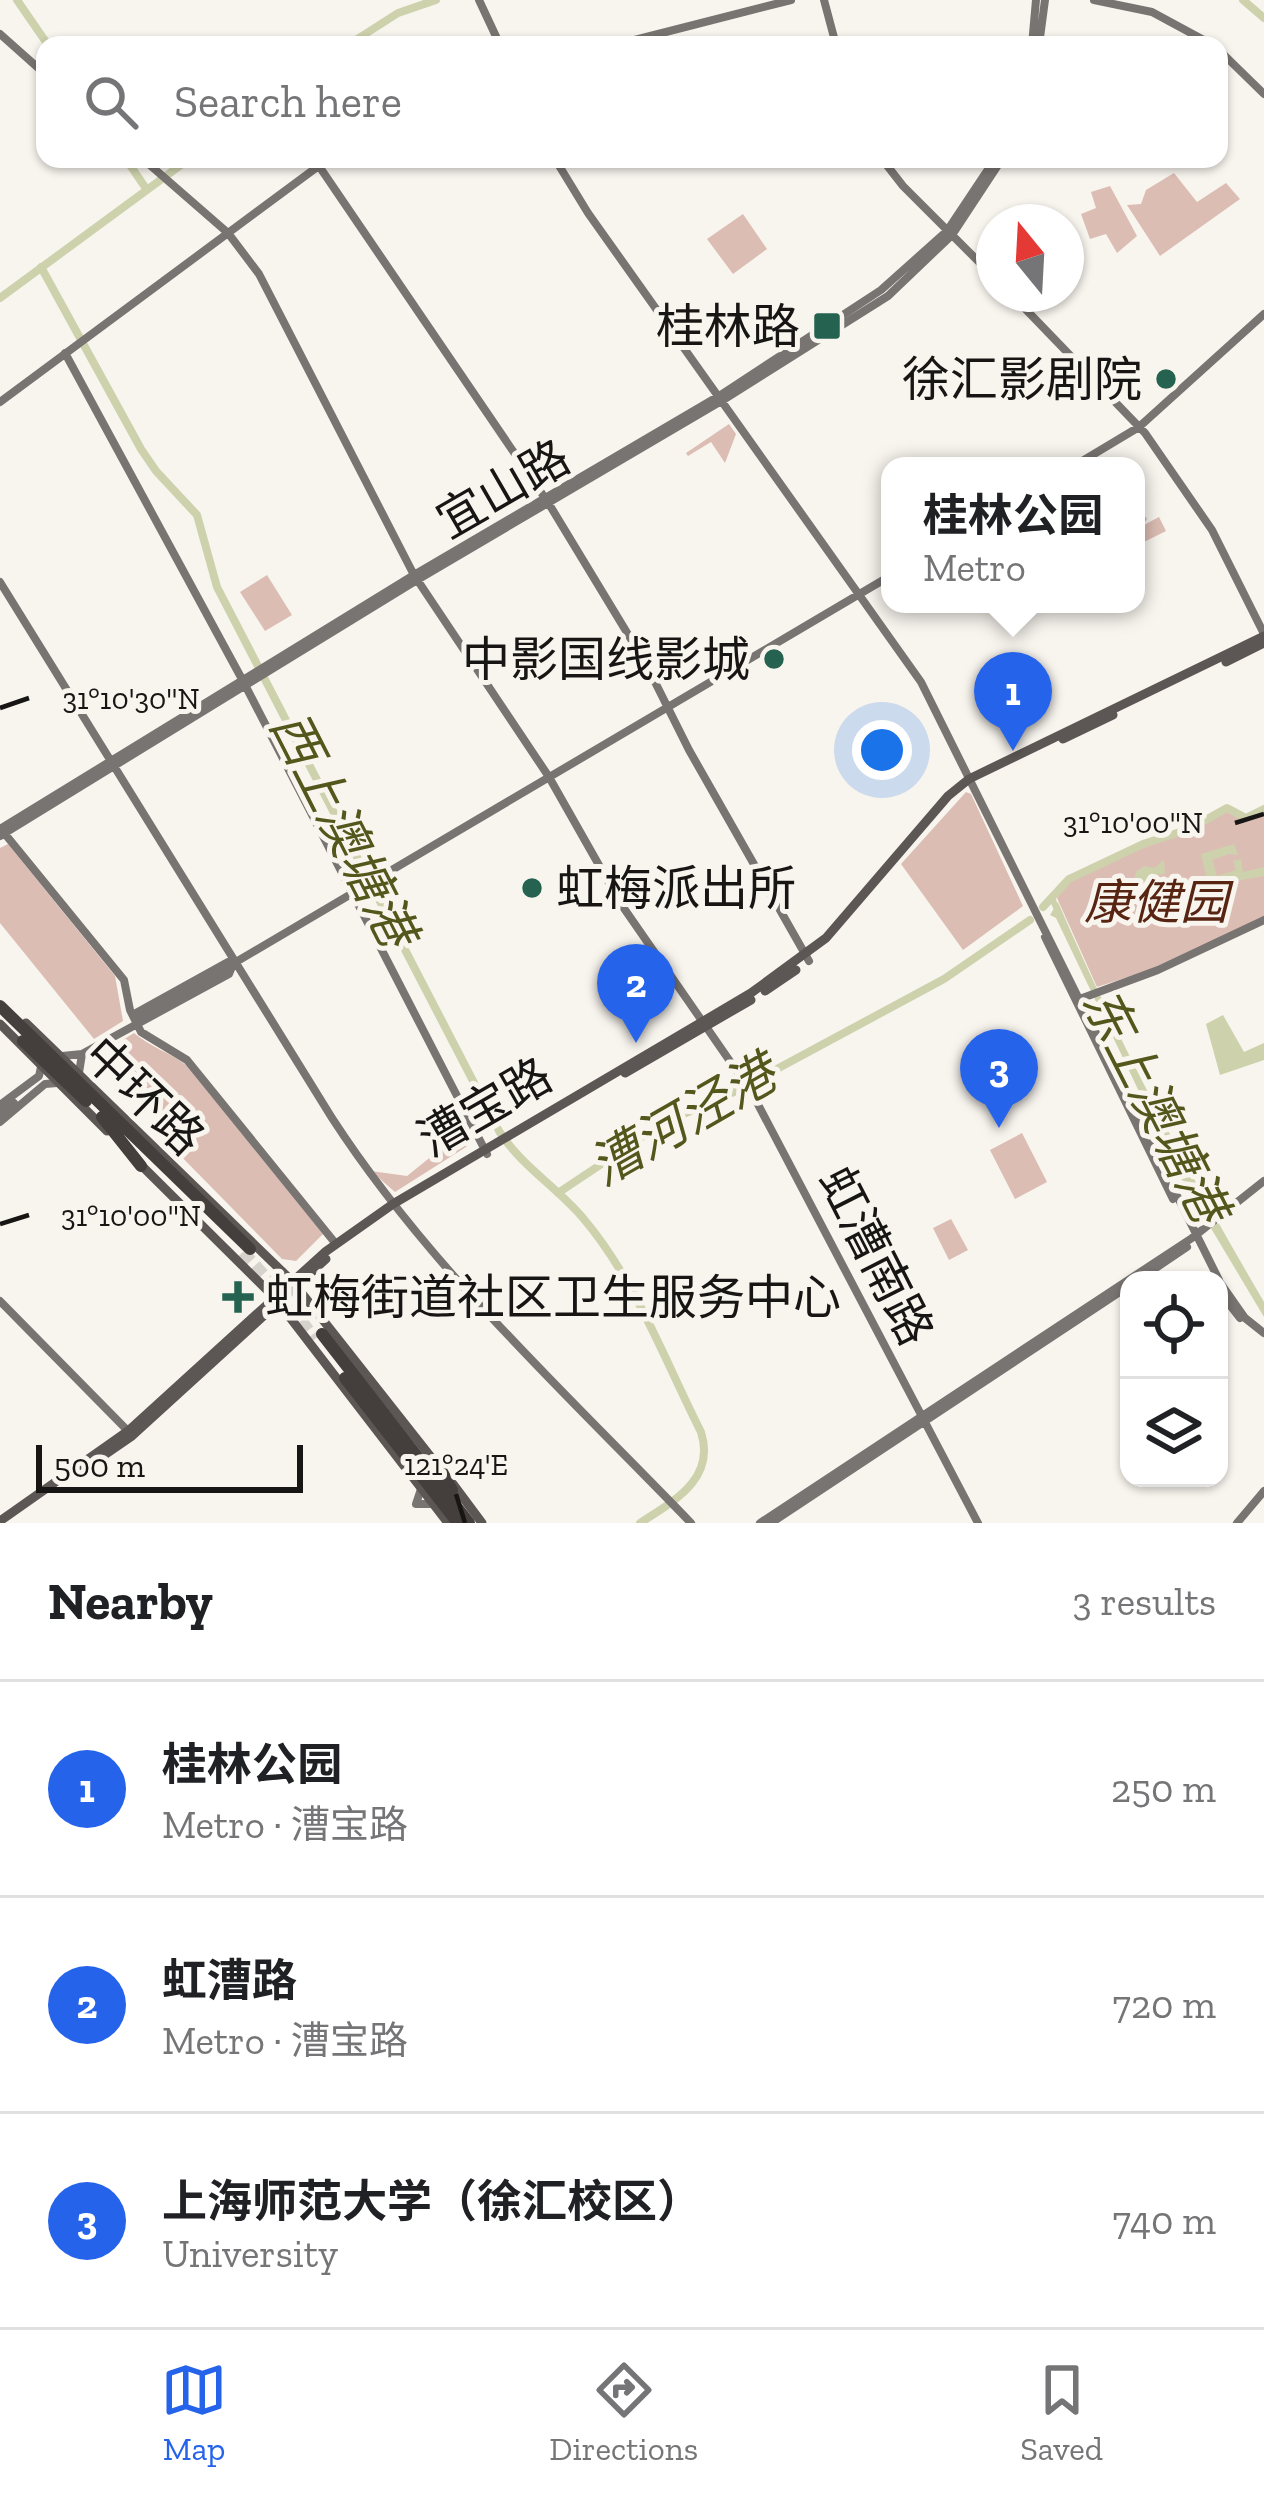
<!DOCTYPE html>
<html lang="en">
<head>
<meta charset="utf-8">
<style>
	:root { --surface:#fff; --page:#f2f2f2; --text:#202124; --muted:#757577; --line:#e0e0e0; --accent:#2563eb }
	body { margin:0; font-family:"Zilla Slab","Noto Sans SC",serif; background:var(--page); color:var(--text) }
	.controls { position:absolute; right:36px; bottom:36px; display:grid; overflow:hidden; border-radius:24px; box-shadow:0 3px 9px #0004 }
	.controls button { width:108px; height:108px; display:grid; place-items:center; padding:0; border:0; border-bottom:3px solid var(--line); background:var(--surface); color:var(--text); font:60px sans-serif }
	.compass { position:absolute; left:976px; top:204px; width:108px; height:108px; border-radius:50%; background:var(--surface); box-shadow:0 3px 9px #0004; rotate:342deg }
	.scale { position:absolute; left:36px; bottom:30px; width:267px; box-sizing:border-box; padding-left:12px; border:6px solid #171614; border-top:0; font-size:33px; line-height:42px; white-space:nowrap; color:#171614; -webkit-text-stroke:9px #f8f4ee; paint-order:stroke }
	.you { position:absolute; left:882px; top:750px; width:42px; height:42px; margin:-30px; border:9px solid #fff; border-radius:50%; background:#1a73e8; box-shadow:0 0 0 18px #1a73e833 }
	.badge { display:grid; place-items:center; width:78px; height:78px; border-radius:50%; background:var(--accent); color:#fff; font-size:39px; font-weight:700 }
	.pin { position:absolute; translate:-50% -99px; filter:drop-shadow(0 3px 6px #0008) }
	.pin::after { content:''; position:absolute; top:63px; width:42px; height:36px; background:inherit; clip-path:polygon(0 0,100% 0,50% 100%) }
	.popup { position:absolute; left:881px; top:457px; width:264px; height:156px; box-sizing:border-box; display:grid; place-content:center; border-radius:24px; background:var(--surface); filter:drop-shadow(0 3px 9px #0005); font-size:39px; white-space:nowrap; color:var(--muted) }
	.popup b { font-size:45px; color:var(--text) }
	.popup::after { content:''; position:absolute; left:50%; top:100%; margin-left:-24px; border:24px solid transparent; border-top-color:var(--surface) }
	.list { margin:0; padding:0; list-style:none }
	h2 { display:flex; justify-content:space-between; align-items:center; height:156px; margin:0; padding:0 48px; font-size:51px }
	h2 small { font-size:39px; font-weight:400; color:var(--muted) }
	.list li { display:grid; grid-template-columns:78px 1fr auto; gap:36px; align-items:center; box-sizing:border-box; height:216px; padding:0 48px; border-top:3px solid var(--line) }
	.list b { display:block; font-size:45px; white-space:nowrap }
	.list p { margin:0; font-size:39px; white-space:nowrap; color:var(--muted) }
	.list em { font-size:39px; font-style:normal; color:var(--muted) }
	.icon { flex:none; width:66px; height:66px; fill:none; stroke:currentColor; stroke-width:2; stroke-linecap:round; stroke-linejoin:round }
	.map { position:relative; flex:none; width:1264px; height:1523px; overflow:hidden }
	.search { position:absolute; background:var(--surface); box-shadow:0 3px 9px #0004; left:36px; right:36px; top:36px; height:132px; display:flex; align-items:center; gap:30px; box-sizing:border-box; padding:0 42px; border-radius:24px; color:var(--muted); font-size:45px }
	.sheet { height:804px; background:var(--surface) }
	nav { display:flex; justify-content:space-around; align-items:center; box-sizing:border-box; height:168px; border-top:3px solid var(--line); background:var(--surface); font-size:33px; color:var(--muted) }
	nav a { display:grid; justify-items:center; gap:6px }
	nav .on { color:var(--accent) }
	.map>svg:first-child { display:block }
	.green { fill:#dcbdb3 }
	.water { fill:#cdd2ac }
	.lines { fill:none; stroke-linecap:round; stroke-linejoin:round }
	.canal { stroke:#cdd2ac; stroke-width:6 }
	.river { stroke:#cdd2ac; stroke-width:8 }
	.highway-tunnel { stroke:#d6d3cd; stroke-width:12; stroke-dasharray:12 6; stroke-linecap:butt }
	.secondary { stroke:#787472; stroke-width:8 }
	.primary { stroke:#5c5754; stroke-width:9 }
	.highway { stroke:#443f3c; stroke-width:12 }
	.ticks { fill:none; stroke:#171614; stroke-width:4.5 }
	.poi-dot { fill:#256350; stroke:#f8f4ee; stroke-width:4.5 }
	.labels { text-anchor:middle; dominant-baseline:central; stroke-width:10; stroke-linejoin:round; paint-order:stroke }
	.poi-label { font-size:48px; fill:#171614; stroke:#f8f4ee; text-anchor:end }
	.street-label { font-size:48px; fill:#171614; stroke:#f8f4ee }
	.park-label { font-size:48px; font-style:italic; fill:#592513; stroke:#f8f4ee }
	.water-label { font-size:51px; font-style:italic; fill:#53571b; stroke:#f8f4ee }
	.ticks-label { font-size:30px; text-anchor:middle; fill:#171614; stroke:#f8f4ee; stroke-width:10; stroke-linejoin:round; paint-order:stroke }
</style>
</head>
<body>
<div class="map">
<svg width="1264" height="1523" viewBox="0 0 1264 1523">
	<rect width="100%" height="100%" fill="#f8f4ee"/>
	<path class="green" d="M1174,173L1197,202L1226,183L1240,199L1160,256L1127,205L1141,204L1146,190Z
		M1110,186L1137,236L1117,253L1106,234L1090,239L1081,214L1096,208L1091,192Z
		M743,214L767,249L733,274L707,239Z
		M729,424L736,434L725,463L711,442L688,456L686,453Z
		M1142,512L1147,519L1142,526L1159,517L1166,531L1136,546V516Z
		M267,575L292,615L265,631L240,592Z
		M966,792L971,794L1023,906L963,950L901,864Z
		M1227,808L1246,818L1264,809V917L1147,971L1097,987L1057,898C1085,855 1148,846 1193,827C1206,822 1213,813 1227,808Z
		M8,844L115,976L123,1021L94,1039L0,923V848Z
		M134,1033C150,1047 169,1052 186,1065L323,1234L296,1261L282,1259L167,1142C171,1109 128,1073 108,1049Z
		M464,1130L469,1142L466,1147L395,1192L371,1171L407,1176Z
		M1022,1133L1047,1182L1015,1199L990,1150Z
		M951,1219L968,1250L949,1260L933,1228Z"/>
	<path class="water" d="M1234,844L1238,855L1229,854L1212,860L1217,876L1236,870L1233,861L1241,859L1243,872L1264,867V876L1214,885L1209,889L1204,913L1189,916L1177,903L1170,914H1162L1155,897L1134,880L1136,872L1144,866L1154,868L1164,860L1165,874L1157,875L1156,882L1164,890L1179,893V900L1191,912L1202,907L1208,884L1201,854Z
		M1058,902C1117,1040 1188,1172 1264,1302V1317L1178,1173L1056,918L1050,915Z
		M1223,1015L1244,1052L1264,1043V1060L1220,1075L1206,1024Z"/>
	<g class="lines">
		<path class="canal" d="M1052,898L1058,912"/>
		<path class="river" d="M17,0L48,45
			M1243,0L1264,18
			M348,45L398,13L436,0
			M130,165L147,190
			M41,267L141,449L156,471L197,515L217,587L499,1131C521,1166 557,1187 583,1218C635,1279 665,1361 701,1432C716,1479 674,1501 640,1523
			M0,298L189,159
			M1043,907L1069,879L1143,844L1189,829L1227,808L1246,818L1264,809
			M558,1193L663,1123L736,1091L944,979L1030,920"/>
		<path class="highway-tunnel" d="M243,1252L284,1297L315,1339"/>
		<path class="secondary" d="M479,0L500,45
			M824,0L836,45
			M1094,0L1152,12L1213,45
			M0,34L45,74
			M615,45L791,0
			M1032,45L1036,0
			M1039,45L1045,0
			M1219,50L1264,94
			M143,159L228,233L259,274L414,575L549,777L621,904L752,1093L978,1523
			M555,159L588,213L921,682L1219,1280
			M882,159L903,186L994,277
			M319,166L549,504L646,664L689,750L809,961
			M1011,294L1145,433L1212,530L1264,634
			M65,353L243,681L487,1154
			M0,402L328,159
			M1074,466L1139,427L1264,314
			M0,582L332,1118C430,1269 567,1394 691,1523
			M0,829L414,575L719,396L881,290L947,231L995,159
			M5,834L124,980L130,1010L141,1032L187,1060L336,1244
			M0,836L417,580L723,400L888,296L952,235L1002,159
			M1045,937L1173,1199
			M1077,1000L1158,970L1264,920
			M141,1018L890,576
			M135,1019L136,1013L228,962
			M82,1054L229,974L234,962
			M62,1056L82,1054L79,1073
			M0,1105L39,1076L41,1067
			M0,1114L14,1103
			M0,1122L45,1084L57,1083
			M1138,1280L1187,1247
			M1219,1281L1245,1318L1264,1333
			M1219,1291L1240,1318
			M0,1301L128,1431
			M421,1489L416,1504H431
			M760,1523L1192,1238L1264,1181
			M771,1523L1129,1286
			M1237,1523L1264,1491"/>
		<path class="primary" d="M1226,662L1264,643
			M1063,739L1113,715
			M765,991L796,970
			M26,1023L293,1282L442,1471
			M0,1024L107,1131
			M625,1073L751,1000
			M140,1164L275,1298L448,1523
			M100,1458L132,1436L326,1259
			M453,1484L482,1523
			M0,1521L128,1431L325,1252L393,1204L751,993L826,938L948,796L969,779L1264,636"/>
		<path class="highway" d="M0,1006L250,1249
			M23,1041L86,1101
			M102,1117L141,1166
			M322,1334L469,1523
			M345,1378L458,1523
			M440,1468L452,1490"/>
	</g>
	<path class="ticks" d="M0,708L29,698M1235,823L1264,814M0,1224L29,1215M456,1494L465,1523"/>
	<g class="poi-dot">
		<rect x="812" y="311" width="30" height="30" rx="6"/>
		<circle cx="1166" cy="379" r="12"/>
		<circle cx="774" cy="659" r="12"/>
		<circle cx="532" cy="888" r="12"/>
		<path d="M232 1279h12v12h12v12h-12v12h-12v-12h-12v-12h12z"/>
	</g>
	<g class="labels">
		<g class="poi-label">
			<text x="800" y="326">桂林路</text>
			<text x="1142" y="379">徐汇影剧院</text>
			<text x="750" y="659">中影国线影城</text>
			<text x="556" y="888" text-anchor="start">虹梅派出所</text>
			<text x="265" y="1297" text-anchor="start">虹梅街道社区卫生服务中心</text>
		</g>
		<g class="street-label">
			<text transform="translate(503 489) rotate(-30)">宜山路</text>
			<text transform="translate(144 1096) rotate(44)">中环路</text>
			<text transform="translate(485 1107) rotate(-30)">漕宝路</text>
			<text transform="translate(876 1256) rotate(63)">虹漕南路</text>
		</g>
		<g class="park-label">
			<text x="1156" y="902">康健园</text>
		</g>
		<g class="water-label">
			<text transform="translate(343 829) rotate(63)">西上澳塘港</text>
			<text transform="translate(1155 1105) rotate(63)">东上澳塘港</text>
			<text transform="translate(683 1120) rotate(-30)">漕河泾港</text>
		</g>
	</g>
	<g class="ticks-label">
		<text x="131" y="709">31°10'30"N</text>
		<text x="1133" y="833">31°10'00"N</text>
		<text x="131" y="1226">31°10'00"N</text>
		<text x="456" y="1475">121°24'E</text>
	</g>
</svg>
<div class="controls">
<button><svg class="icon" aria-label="locate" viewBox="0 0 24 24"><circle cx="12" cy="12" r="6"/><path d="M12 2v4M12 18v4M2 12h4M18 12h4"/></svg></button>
<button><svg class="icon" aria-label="layers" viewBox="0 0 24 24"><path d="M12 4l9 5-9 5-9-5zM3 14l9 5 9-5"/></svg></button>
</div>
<svg class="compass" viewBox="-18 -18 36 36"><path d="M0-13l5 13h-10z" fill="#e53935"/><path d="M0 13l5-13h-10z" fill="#757577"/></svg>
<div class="scale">500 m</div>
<div class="you"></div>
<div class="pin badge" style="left:1013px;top:751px">1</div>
<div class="popup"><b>桂林公园</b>Metro</div>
<div class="pin badge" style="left:636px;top:1043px">2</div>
<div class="pin badge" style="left:999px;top:1128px">3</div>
<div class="search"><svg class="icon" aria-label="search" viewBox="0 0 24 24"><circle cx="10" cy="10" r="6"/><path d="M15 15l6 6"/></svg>Search here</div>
</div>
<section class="sheet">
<h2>Nearby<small>3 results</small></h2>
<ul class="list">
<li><span class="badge">1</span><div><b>桂林公园</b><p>Metro · 漕宝路</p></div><em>250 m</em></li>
<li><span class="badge">2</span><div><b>虹漕路</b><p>Metro · 漕宝路</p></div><em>720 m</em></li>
<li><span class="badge">3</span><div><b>上海师范大学（徐汇校区）</b><p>University</p></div><em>740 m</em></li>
</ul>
</section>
<nav>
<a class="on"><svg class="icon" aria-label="map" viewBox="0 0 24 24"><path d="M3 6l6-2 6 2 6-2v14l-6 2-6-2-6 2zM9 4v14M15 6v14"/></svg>Map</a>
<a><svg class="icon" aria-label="directions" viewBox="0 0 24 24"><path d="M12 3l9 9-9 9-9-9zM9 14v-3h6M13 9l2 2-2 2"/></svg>Directions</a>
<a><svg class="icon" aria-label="saved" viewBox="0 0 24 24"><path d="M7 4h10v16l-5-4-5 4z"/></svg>Saved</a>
</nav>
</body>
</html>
